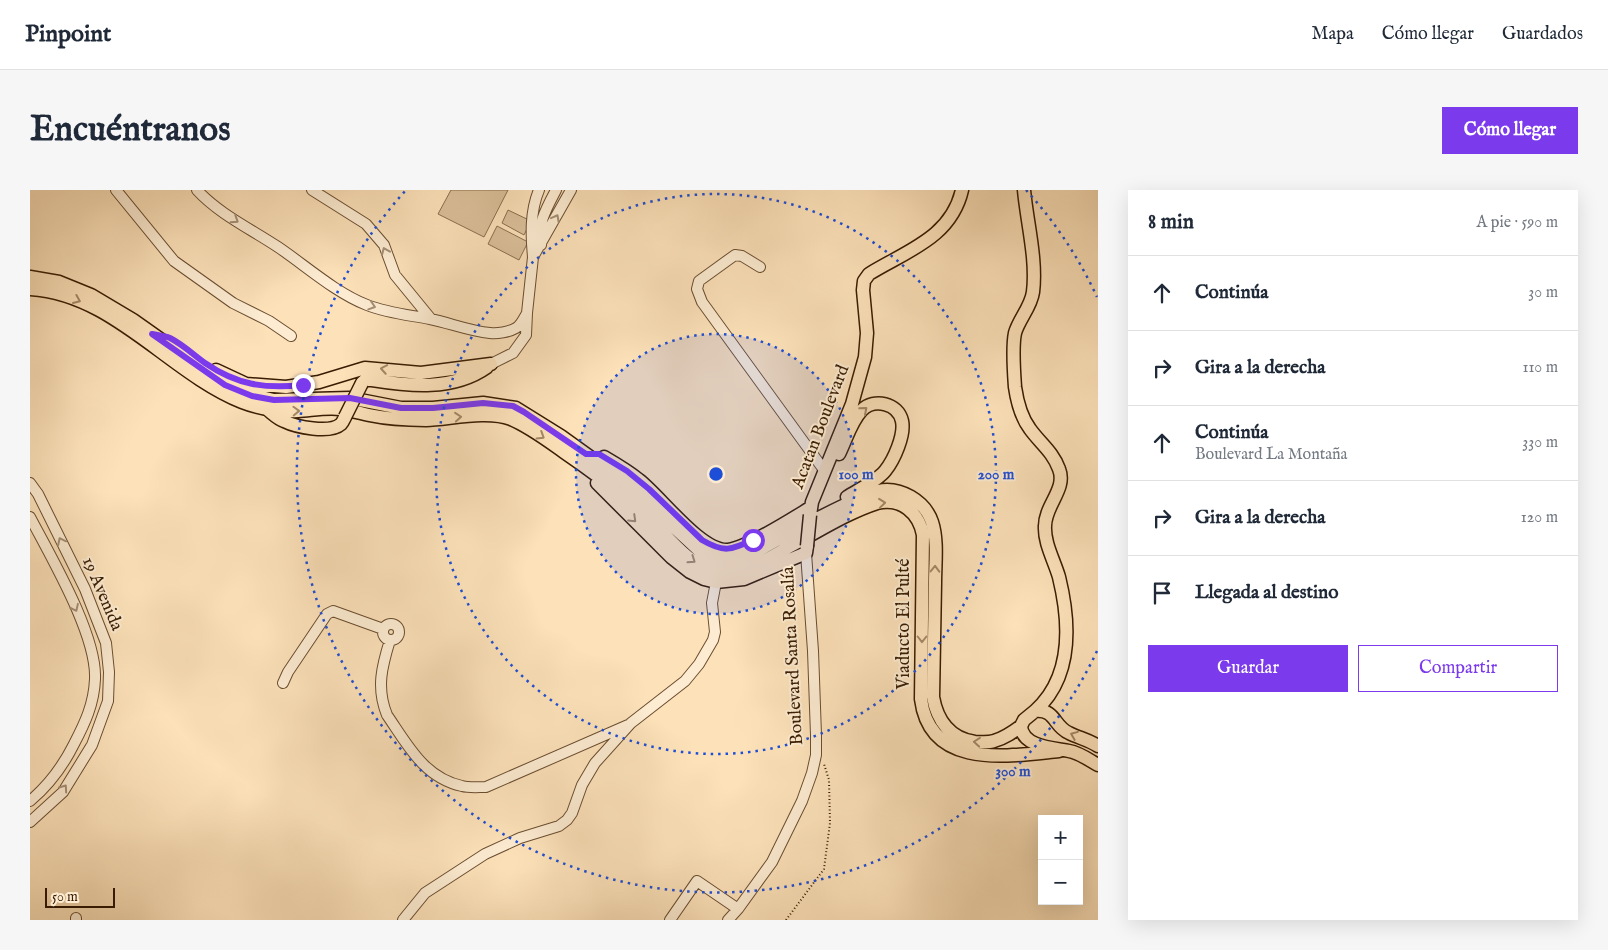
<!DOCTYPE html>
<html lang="es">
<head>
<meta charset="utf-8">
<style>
	:root { --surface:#fff; --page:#f6f6f7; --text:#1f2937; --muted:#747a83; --line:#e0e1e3; --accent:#7c3aed }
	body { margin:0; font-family:"IM FELL English",serif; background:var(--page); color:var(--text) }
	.controls { position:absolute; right:15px; bottom:15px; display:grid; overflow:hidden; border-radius:0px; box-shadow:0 5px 20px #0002 }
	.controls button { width:45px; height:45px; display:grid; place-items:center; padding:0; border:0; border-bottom:1px solid var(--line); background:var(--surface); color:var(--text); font:25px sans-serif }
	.scale { position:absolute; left:15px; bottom:12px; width:70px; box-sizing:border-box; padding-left:5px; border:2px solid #391c02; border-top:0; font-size:14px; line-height:18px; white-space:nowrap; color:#391c02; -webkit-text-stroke:4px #fdecd2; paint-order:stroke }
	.stop { position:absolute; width:15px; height:15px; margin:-11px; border:4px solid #7c3aed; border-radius:50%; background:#fff }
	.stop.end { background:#7c3aed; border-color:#fff; box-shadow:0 1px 5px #0008 }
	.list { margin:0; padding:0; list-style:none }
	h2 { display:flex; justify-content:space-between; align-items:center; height:65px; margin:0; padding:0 20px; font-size:21px }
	h2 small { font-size:16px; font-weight:400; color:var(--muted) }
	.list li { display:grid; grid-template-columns:32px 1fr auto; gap:15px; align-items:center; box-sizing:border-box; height:75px; padding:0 20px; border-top:1px solid var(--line) }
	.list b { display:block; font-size:19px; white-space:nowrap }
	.list p { margin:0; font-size:16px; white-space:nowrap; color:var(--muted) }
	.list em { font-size:16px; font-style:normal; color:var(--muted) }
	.actions { display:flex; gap:10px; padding:15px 20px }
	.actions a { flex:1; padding:11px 0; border:1px solid var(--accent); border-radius:0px; text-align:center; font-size:18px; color:var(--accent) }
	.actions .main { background:var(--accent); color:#fff }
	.icon { flex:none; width:28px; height:28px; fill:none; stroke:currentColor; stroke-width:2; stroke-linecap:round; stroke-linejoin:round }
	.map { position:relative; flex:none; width:1068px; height:730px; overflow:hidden; border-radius:0px }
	header { display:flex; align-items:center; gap:30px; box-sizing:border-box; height:70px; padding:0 25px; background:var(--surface); border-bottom:1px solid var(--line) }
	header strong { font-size:24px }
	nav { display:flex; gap:28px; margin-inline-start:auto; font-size:18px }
	.intro { display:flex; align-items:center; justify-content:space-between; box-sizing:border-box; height:120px; padding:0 30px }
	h1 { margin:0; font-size:35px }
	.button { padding:12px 22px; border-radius:0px; background:var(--accent); color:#fff; font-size:18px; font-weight:700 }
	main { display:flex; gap:30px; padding:0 30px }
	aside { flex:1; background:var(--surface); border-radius:0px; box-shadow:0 5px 20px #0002 }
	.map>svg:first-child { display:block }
	.green { fill:#dbc09a; stroke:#8a6e4e }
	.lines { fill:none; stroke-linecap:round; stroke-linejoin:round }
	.minor-casing { stroke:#6a4d30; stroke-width:12 }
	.major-casing { stroke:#391c02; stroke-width:15 }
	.path { stroke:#391c02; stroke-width:2; stroke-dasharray:1 2.5; stroke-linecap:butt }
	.minor { stroke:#fdecd2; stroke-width:10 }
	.major { stroke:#fce1b9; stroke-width:12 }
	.major-bridge-casing { stroke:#391c02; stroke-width:15; stroke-linecap:butt }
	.major-bridge { stroke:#fce1b9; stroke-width:12 }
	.oneway { stroke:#a58e74 }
	.oneway2 { stroke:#a48867 }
	.route { stroke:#7c3aed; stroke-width:6 }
	.ring { fill:none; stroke:#1d4ed8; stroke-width:2.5; stroke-dasharray:2.5 5 }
	.labels { text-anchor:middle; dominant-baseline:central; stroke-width:4; stroke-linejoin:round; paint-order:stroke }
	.street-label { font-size:18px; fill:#391c02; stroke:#fdecd2 }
	.centre { fill:#1d4ed8; stroke:#fdecd2; stroke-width:2.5 }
	.ring-label { font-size:15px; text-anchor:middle; font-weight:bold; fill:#1d4ed8; stroke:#fdecd2; stroke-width:4; stroke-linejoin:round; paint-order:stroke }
</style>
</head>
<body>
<header>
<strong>Pinpoint</strong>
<nav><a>Mapa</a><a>Cómo llegar</a><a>Guardados</a></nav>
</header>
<div class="intro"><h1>Encuéntranos</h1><a class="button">Cómo llegar</a></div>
<main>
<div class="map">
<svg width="1068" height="730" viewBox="0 0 1068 730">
	<rect width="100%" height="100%" fill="#fce1b9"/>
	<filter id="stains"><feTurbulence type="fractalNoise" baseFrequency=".004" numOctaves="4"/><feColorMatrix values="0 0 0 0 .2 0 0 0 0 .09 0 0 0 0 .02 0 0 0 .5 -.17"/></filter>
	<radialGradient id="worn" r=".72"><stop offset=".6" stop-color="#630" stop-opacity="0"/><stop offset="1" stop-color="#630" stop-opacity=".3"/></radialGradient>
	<path class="green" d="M421,0H478L454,47L408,24Z
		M478,20L501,31L494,45L472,33Z
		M467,36L498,52L489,70L458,54Z"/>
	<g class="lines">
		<g class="minor-casing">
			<path id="minor" d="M86,0L144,71L203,113L239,131L261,146
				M167,0C189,24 221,39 248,57C276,76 306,103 337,115C357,123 379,125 400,129C420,133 439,141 460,143C467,144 479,142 486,138C491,135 494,128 497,123
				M282,0L336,34L354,55L365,85L401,129
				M511,55C506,36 517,17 526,0
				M503,67C501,45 500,21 509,0
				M730,77L712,66L705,65L669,91L667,99L672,112L794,280
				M461,174L483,163L496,145L497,123L503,67L541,0
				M0,293L8,304L55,399L76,453L79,482L78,511L62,555L33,602L0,632
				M0,327C21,367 67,445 65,489C64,514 55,533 44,554C33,576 19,595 0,611
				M353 442a8 8 0 1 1 16 0a8 8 0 1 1-16 0Z
				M360,450C352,476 346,498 357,525C377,554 394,588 432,596C439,598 448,597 456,597L598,535
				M253,493L258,482L297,424L303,421L353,439
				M46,728V730
				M373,730L395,703L455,664L490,648L529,636L537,630L542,623L552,595L565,573L601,533L655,491L669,474L683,450L685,442L682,413L686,392
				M640,730L667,691L708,719
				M698,730L708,719L742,672L772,611L782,583L786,565V545L783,461L776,363"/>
		</g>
		<g class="major-casing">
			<path id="major" d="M994,0C997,33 1007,69 1003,102C1001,117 989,129 985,143C982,157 984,183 985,197C987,211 991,227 1000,239C1010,253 1023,262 1029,279C1037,299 1015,315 1015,336C1014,353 1024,370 1029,387C1040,432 1043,487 1005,521
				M0,87L29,92L61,105L103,130L195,195L222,205L244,210L320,208L371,218H403L453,213L486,218L531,246L595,292L671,362C681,368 692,372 704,370C718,367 732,358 745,351C767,339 790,327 813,316C824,311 836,303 848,301C870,296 895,311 902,332C908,350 905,374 905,393C904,431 904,469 903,507C907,530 920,549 945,552C951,552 958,553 964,551C975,548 983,542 991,536
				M0,99C84,104 138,182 212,212C230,219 249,222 268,221C283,220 297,217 311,219C320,220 330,223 339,225C358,229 377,230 396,230C421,229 457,220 481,229C500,237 517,250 534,262C556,277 578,293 599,311C611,321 622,332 633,343C651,361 665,379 692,381C719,384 743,365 766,353C792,339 819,322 847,313C871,307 889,323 893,345L891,509C900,580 978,566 1029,561
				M186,180L216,194L256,197L289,192L335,178L391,183L461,174
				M332,193L335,190H342C380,196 423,201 457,177
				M238,220C243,224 248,229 254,231C266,237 300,244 311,234C313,232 314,229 315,227
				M809,264C816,250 821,231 832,220C844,208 868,213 872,231C875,245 864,270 855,281C847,291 828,300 817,307
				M574,267C586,274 598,281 609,290C631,307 671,362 698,360C717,358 762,329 780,318
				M567,293L641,367L660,382L674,389L686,392L714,389L776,363L777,356
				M780,325L782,312L822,214L835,167L837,143L833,100L834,91L839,84C876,61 921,48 932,0
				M1068,556C1059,550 1049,548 1039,543C1023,536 1026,519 1005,521L994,530L991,536C992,557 1024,558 1039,561C1050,563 1059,570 1068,575"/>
		</g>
		<path class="path" d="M756,730L794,679L800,633L799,590L794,574"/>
		<use href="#minor" class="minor"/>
		<use href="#major" class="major"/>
		<g class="major-bridge-casing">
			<path id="major-bridge" d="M315,227L332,193
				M777,356L780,325"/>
		</g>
		<use href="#major-bridge" class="major-bridge"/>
	</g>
	<defs><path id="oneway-chevron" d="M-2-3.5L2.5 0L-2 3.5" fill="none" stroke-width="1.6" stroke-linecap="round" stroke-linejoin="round" transform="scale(1.25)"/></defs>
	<g class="oneway">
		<use href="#oneway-chevron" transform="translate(526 28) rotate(-62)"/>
		<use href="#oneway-chevron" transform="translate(205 30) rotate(33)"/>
		<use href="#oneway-chevron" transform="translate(355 61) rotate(-113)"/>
		<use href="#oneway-chevron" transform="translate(342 116) rotate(18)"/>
		<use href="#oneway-chevron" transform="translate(31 351) rotate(-116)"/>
		<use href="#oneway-chevron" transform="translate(45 418) rotate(65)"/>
		<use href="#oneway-chevron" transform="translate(34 598) rotate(-55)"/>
	</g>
	<g class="oneway2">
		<use href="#oneway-chevron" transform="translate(47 110) rotate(23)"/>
		<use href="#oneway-chevron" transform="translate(354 179) rotate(-170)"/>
		<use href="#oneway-chevron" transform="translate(834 220) rotate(-41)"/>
		<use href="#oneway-chevron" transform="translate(266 221) rotate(-2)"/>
		<use href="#oneway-chevron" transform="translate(428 227) rotate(-5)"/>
		<use href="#oneway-chevron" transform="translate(511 246) rotate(32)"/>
		<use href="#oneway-chevron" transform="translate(852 313) rotate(-6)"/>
		<use href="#oneway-chevron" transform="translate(603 329) rotate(44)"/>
		<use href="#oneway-chevron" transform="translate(662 370) rotate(35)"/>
		<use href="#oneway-chevron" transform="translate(905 379) rotate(-89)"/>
		<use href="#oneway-chevron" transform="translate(892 449) rotate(90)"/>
		<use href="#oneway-chevron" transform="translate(1044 545) rotate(-158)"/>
		<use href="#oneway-chevron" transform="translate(947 552) rotate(-175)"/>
	</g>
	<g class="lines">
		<path class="route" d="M273,195C235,199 207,195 175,173C164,165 152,154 140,148C135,146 127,145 122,144L195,195L222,206L244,210L320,208L371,218H403L453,213L483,216L494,222L556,264H569L597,281L619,299L672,350C694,363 701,360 723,350"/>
	</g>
	<circle cx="686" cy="284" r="140" fill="#1d4ed8" fill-opacity=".12"/>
	<g class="ring">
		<circle cx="686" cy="284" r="140"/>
		<circle cx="686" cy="284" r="280"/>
		<path d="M1067 461A420 420 0 1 1 376 0M996 0A420 420 0 0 1 1067 107"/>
	</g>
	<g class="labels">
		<g class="street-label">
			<text transform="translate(791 237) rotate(-69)">Acatan Boulevard</text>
			<text transform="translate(72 404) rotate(67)">19 Avenida</text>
			<text transform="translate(874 434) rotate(-90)">Viaducto El Pulté</text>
			<text transform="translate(763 466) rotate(-93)">Boulevard Santa Rosalía</text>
		</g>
	</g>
	<circle cx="686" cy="284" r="8" class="centre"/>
	<g class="ring-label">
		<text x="826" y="289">100 m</text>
		<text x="966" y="289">200 m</text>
		<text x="983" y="586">300 m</text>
	</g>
	<rect width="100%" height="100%" filter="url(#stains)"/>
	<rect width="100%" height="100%" fill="url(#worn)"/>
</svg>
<div class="controls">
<button>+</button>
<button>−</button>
</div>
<div class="scale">50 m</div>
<div class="stop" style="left:723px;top:350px"></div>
<div class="stop end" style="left:273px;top:195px"></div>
</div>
<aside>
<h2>8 min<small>A pie · 590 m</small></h2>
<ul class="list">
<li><svg class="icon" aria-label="ahead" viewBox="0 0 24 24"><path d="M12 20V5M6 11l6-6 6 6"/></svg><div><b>Continúa</b></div><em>30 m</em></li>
<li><svg class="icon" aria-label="right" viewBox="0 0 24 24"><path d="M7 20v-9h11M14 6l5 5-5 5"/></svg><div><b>Gira a la derecha</b></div><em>110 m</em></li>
<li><svg class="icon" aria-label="ahead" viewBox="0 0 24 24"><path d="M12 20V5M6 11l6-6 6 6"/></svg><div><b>Continúa</b><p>Boulevard La Montaña</p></div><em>330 m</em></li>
<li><svg class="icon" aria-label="right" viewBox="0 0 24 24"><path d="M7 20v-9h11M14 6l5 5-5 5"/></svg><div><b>Gira a la derecha</b></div><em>120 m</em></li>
<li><svg class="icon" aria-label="arrive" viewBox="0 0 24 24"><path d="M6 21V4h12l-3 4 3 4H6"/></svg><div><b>Llegada al destino</b></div></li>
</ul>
<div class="actions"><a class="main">Guardar</a><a>Compartir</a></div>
</aside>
</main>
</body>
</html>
